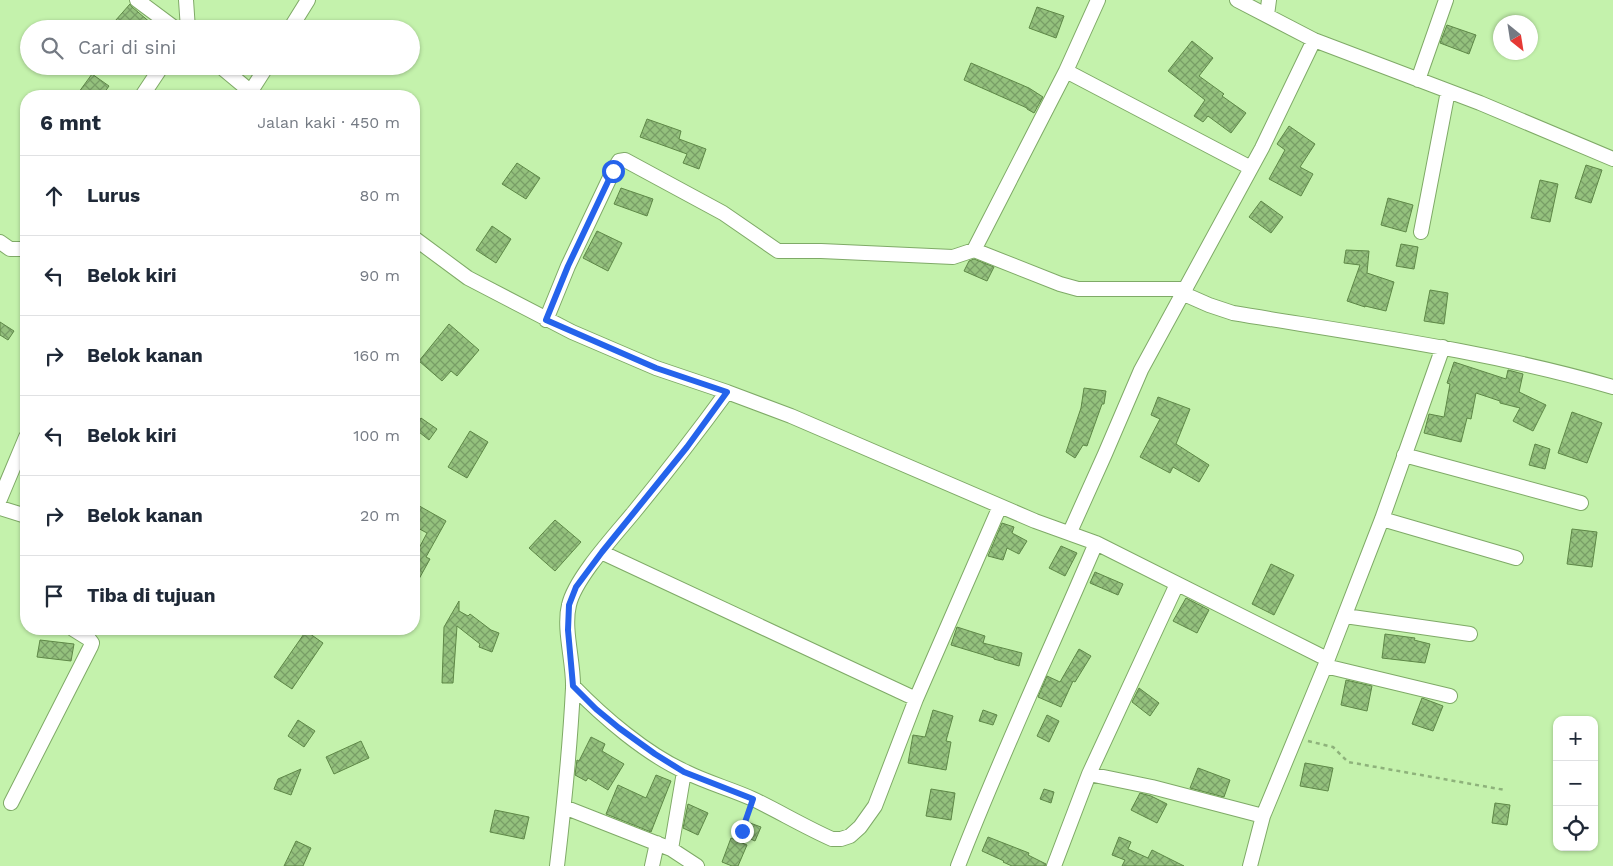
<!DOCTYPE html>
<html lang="id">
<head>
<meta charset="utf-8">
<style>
	:root { --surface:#fff; --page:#f2f2f3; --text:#1f2937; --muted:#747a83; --line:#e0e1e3 }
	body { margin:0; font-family:"Work Sans",sans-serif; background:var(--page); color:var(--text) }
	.controls { position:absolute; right:15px; bottom:15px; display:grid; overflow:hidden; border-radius:10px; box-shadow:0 1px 4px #0004 }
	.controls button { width:45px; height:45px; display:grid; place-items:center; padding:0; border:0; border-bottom:1px solid var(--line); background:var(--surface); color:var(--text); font:25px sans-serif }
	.compass { position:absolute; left:1493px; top:15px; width:45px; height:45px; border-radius:50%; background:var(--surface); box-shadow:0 1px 4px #0004; rotate:150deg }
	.stop { position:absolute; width:15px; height:15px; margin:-11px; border:4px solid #2563eb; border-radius:50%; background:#fff }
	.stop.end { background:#2563eb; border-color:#fff; box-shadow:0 1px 5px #0008 }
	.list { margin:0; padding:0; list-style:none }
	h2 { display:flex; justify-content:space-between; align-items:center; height:65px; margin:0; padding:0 20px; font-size:21px }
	h2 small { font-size:16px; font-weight:400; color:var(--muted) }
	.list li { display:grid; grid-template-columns:32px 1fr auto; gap:15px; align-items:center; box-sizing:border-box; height:80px; padding:0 20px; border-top:1px solid var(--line) }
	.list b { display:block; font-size:19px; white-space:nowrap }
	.list em { font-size:16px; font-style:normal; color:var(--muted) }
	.icon { flex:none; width:28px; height:28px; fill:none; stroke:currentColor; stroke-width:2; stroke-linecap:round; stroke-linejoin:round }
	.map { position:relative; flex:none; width:1613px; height:866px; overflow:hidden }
	.search { position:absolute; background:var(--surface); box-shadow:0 1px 4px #0004; left:20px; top:20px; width:400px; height:55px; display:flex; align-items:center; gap:12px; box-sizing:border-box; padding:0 18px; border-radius:28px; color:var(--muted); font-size:19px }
	.panel { position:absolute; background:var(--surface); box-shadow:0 1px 4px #0004; left:20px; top:90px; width:400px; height:545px; border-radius:20px }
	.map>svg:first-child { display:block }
	.building { fill:url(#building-cross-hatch); stroke:#5e8847 }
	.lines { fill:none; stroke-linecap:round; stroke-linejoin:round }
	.minor-casing { stroke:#7faa67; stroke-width:16 }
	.path { stroke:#8eb27b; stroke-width:2.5; stroke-dasharray:4 4; stroke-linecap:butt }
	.minor { stroke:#fff; stroke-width:14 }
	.route { stroke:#2563eb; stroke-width:6 }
</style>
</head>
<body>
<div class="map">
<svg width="1613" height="866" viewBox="0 0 1613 866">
	<defs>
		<pattern id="building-cross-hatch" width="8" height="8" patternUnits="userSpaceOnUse" patternTransform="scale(1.25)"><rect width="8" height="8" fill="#94c17d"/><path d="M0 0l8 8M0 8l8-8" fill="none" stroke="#789e66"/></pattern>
	</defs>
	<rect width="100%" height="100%" fill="#c4f2ac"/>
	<path class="building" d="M130,4L132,7L158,29H108Z
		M1037,7L1064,16L1056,38L1029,28Z
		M1447,25L1476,35L1469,54L1440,43Z
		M1192,41L1213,58L1199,76L1224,94L1222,96L1246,113L1231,133L1208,116L1203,122L1194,116L1205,100L1168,71Z
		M971,63L1029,88L1043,97L1034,113L1027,109V108L964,80Z
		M92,74L109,86L102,96H76Z
		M647,119L681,131L679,139L706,149L699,169L683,163L687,154L640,137Z
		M1289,126L1315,144L1300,167L1313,174L1301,196L1269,179L1285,150L1277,144Z
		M517,163L540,178L526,199L502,184Z
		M1586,165L1602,170L1591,203L1575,198Z
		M1540,180L1558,184L1550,222L1531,218Z
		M621,188L653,199L647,216L614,204Z
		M1388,198L1413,205L1406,232L1381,225Z
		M1261,201L1283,217L1271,233L1249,217Z
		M492,226L511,239L496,263L476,250Z
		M597,231L622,243L608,271L583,258Z
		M1401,244L1418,247L1414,269L1396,266Z
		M1346,250L1369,251L1367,273L1394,282L1386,311L1365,306V307L1347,301L1360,265L1344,263Z
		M974,259L994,267L987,281L964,271L969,261Z
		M1430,290L1448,293L1444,324L1424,321Z
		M0,322L14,331L8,340L0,335Z
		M449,324L479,350L457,376L451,371L442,381L419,361Z
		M1454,362L1506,379L1508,370L1523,374L1519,392L1546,405L1533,431L1513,421L1520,408L1500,403V401L1476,393L1471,419L1467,418L1461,442L1424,433L1429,414L1444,417L1450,384L1447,383Z
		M1084,388L1106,391L1104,404H1102L1087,446L1083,445L1075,458L1066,452L1081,408Z
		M1158,397L1190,409L1176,444L1209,465L1199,482L1173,467L1170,473L1140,457L1160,419L1151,415Z
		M1572,412L1602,423L1587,463L1558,453Z
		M421,418L437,429L429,440L414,428Z
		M470,431L488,442L467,478L448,467Z
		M1535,444L1550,449L1545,469L1529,465Z
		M414,503L446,521L426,557L430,559L414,588V550L417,552L427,533L414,526Z
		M555,520L581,542L555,571L529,548Z
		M1002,523L1014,527L1012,533L1027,541L1019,554L1007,548L1003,560L988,556Z
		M1572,529L1597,532L1592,567L1567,564Z
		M1061,546L1077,553L1065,576L1049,568Z
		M1271,564L1294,575L1274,615L1252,604Z
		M1095,572L1123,584L1118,595L1090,583Z
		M1186,598L1209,610L1197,633L1173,621Z
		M459,601V611L468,616L470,614L491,630L499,633L492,652L479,647L480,644L457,626L453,683H442L444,627Z
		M957,627L985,636L983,643L1022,653L1019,666L994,659V658L951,645Z
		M306,631L323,643L292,689L274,677Z
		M1385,634L1415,638L1414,640L1430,644L1425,663L1382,658Z
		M40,640L74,644L71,661L37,657Z
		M1079,649L1091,656L1075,682L1073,681L1061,707L1038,697L1047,676L1060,682Z
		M1346,680L1372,686L1367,711L1341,705Z
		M1139,688L1159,703L1150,716L1132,702Z
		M1422,698L1443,706L1433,731L1412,724Z
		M933,710L953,716L946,741L951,742L946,770L908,763L913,735L925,737Z
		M983,710L997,715L993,725L979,721Z
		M1047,715L1059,721L1049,742L1037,736Z
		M298,720L315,731L304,747L288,736Z
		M591,737L605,744L602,751L624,764L608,790L588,778L586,781L575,775L577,760L579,761Z
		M361,741L369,758L334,774L326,757Z
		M1305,763L1333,768L1328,791L1300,786Z
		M1198,768L1230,780L1224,797L1190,788Z
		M301,769L291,795L274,789L278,779Z
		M656,775L671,781L651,832L606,814L618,785L646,798Z
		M931,789L955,793L951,820L926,816Z
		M1044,789L1054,792L1051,803L1040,799Z
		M1140,793L1151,796L1167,804L1157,823L1131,810Z
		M1495,803L1510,805L1507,825L1492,823Z
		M688,804L708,813L698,835L683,828Z
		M495,810L529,817L524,839L490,832Z
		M750,823L761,827L755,841L744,836Z
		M988,837L1029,853L1028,855L1046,864L1045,866H1012L1003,862L1004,861L982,851Z
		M1119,837L1131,842L1128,849L1148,858L1152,850L1184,866H1122L1125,860L1112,855Z
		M731,838L747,845L738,866H732L722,862Z
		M296,841L311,848L303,866H284Z"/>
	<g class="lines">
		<g class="minor-casing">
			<path id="minor" d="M137,0L176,29
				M186,0L188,29
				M1237,0L1314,40L1480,103L1613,159
				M1267,15L1269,0
				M290,29L308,0
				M220,66L256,96
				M1066,71L1098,0
				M1418,80L1446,0
				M251,91L267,66
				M142,96L162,66
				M1421,232L1448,91
				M414,238L468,278L572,332L656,368L727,392L791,416L1035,521L1096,543L1327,659
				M0,242L10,249H26
				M974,250L1060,284L1078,289H1186
				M1184,294L1209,305L1233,313C1360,334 1489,351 1613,387
				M546,320L568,266L613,171L619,161L625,160L723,213L778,251H821L953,257L974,250L1066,71L1251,168
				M1404,455L1581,503
				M0,499L26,437
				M0,508L26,516
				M1382,519L1516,558
				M1070,532L1105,454L1141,370L1262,148L1314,40
				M601,552L916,699
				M1345,616L1470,634
				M1325,666L1450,696
				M573,686C603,717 646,754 686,772C708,783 731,789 753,799C780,812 805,827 832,839H841L850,836L860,827L875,806L916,699L1000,506
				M1089,774L1152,787L1263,816
				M11,803L91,646L92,643L89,639L73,629
				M564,807L671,849L697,866
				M671,849L684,772
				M557,866C564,807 570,747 573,688C574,663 563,629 569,605C575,578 616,534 634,512C666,473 697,433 727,392
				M652,866L657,843
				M958,866C1000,757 1050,651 1096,543
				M1054,866L1089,774L1177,584
				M1250,866L1263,816L1325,666L1382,519L1443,347"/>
		</g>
		<path class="path" d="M1308,741L1333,747L1348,762L1505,790
			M742,831L749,811"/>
		<use href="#minor" class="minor"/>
	</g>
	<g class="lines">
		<path class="route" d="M613,171L568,266L546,320L656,368L727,392L687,447L602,552L576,587L569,605L568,630L573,686L596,709L619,728L655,754L684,772L753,799L742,831"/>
	</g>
</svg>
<div class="controls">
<button>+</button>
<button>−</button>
<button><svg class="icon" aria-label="locate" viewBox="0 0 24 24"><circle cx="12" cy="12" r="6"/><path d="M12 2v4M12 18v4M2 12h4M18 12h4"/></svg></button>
</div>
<svg class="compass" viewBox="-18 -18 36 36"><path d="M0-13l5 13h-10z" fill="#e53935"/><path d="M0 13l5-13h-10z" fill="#747a83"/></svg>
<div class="stop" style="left:613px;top:171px"></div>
<div class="stop end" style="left:742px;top:831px"></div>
<div class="search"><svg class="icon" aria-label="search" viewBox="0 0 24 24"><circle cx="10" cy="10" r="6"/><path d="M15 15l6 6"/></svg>Cari di sini</div>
<section class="panel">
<h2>6 mnt<small>Jalan kaki · 450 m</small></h2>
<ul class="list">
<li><svg class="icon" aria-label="ahead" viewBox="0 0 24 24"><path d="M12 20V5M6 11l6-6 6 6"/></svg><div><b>Lurus</b></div><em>80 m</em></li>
<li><svg class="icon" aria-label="left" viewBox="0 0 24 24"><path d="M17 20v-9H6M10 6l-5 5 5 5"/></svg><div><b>Belok kiri</b></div><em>90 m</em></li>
<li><svg class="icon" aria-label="right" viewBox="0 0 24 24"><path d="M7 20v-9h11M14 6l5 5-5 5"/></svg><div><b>Belok kanan</b></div><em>160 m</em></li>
<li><svg class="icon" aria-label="left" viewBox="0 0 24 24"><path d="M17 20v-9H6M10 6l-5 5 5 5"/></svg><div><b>Belok kiri</b></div><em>100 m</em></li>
<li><svg class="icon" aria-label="right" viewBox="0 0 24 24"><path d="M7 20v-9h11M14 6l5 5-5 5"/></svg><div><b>Belok kanan</b></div><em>20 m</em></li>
<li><svg class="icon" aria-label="arrive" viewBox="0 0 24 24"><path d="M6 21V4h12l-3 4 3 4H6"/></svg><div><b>Tiba di tujuan</b></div></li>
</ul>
</section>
</div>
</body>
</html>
